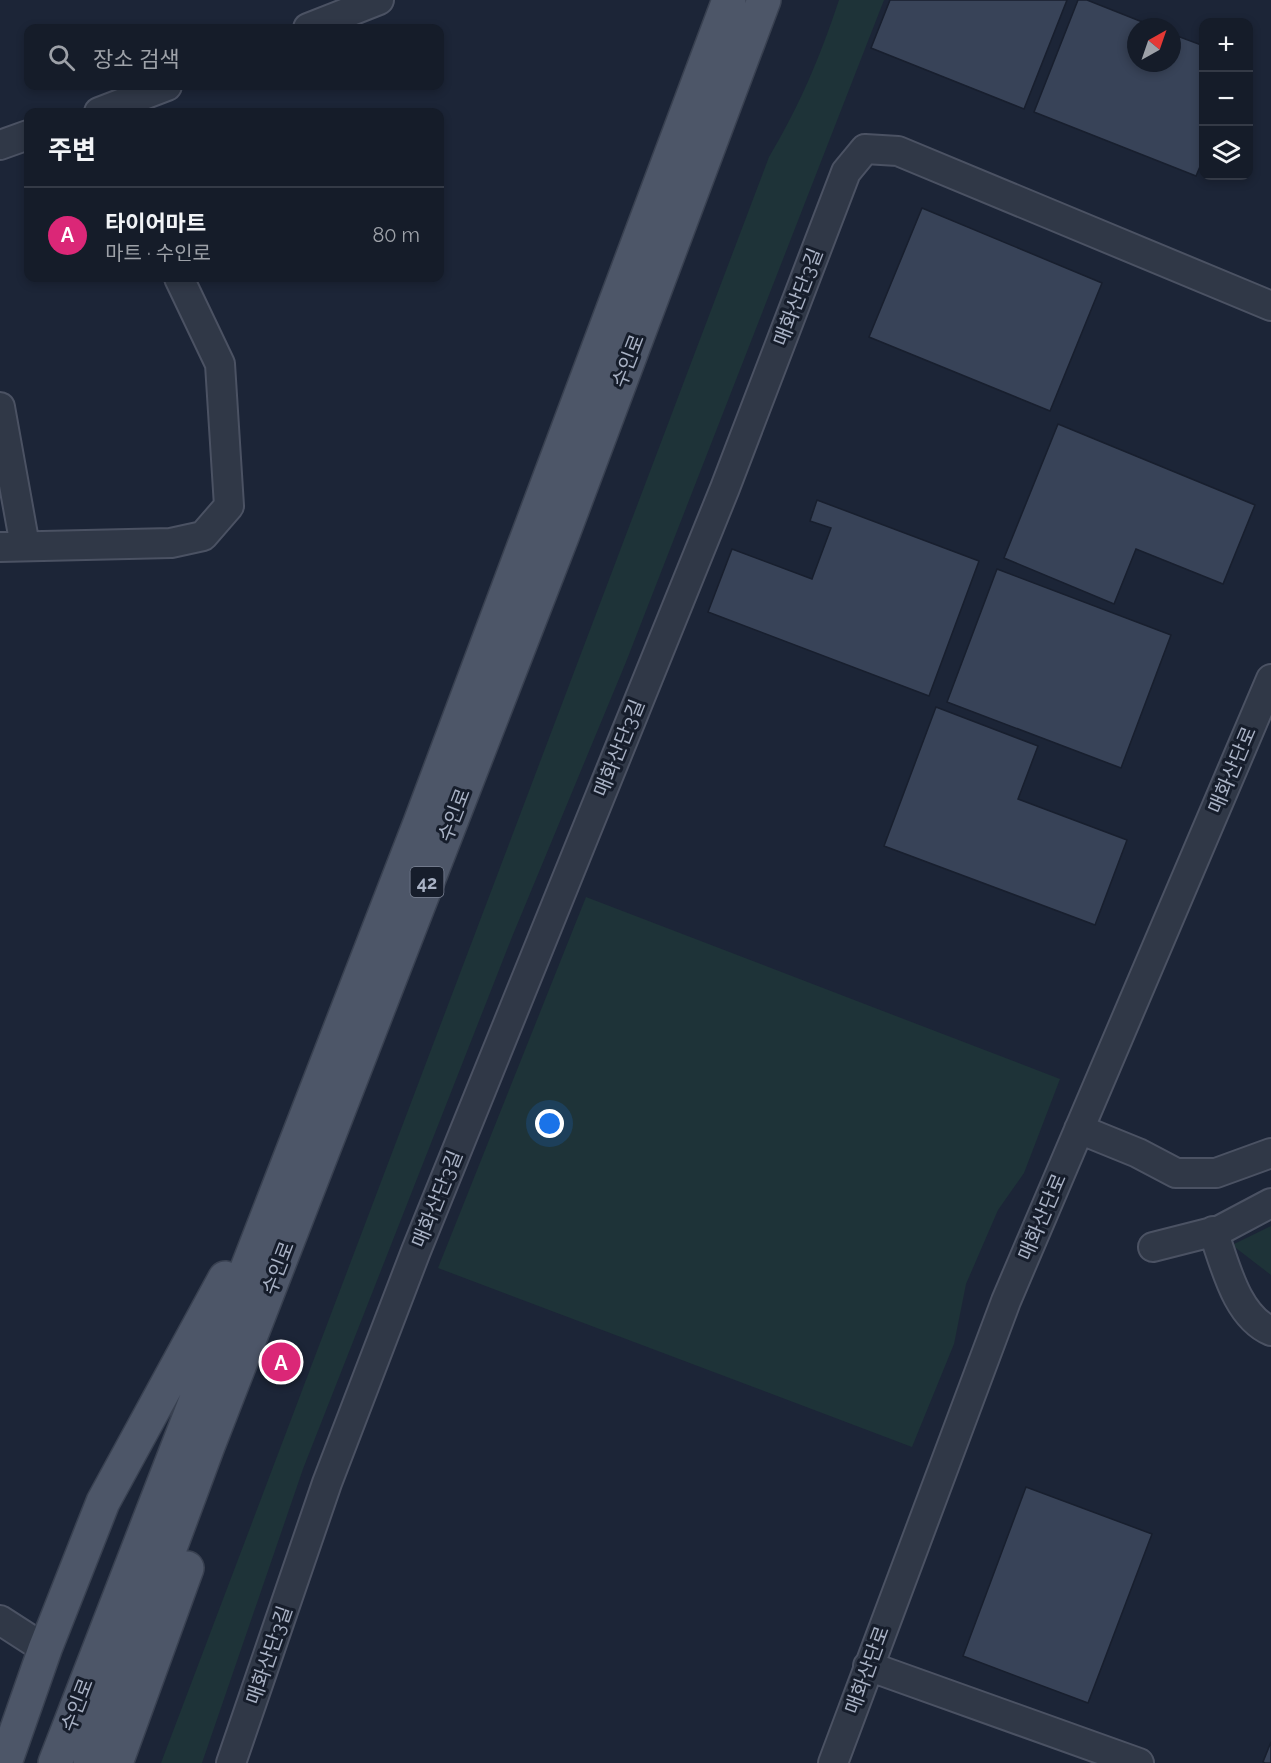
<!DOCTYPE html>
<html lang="ko">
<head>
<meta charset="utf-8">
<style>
	:root { --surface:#151c29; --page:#1e2531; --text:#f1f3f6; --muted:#9da1a8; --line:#343a46; --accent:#db2777 }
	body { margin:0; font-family:Raleway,"Noto Sans KR",sans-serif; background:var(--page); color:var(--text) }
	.controls { position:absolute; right:18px; top:18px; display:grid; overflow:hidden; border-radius:12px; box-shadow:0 3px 9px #0003 }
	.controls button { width:54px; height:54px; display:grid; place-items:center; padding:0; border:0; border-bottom:2px solid var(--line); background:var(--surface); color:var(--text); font:30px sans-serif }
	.compass { position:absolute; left:1127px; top:18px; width:54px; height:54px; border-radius:50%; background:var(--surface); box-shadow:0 3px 9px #0003; rotate:40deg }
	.you { position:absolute; left:550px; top:1124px; width:21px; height:21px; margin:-15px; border:4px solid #fff; border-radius:50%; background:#1a73e8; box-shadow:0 0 0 9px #1a73e833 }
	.badge { display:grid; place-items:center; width:39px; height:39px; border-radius:50%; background:var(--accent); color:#fff; font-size:20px; font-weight:700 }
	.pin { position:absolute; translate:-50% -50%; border:3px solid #fff; box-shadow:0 2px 6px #0006 }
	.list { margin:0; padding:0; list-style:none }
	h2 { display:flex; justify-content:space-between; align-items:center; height:78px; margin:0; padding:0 24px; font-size:26px }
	h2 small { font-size:20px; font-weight:400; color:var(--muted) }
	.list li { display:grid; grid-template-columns:39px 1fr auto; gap:18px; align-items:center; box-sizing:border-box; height:96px; padding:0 24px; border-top:2px solid var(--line) }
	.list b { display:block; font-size:22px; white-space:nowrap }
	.list p { margin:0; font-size:20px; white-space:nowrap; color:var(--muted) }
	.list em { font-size:20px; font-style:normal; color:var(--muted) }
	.icon { flex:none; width:33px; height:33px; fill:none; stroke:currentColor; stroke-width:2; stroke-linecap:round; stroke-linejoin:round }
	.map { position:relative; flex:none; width:1271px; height:1763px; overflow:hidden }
	.search { position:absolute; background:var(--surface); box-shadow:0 3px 9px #0003; left:24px; top:24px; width:420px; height:66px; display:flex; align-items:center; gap:15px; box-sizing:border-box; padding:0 21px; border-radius:12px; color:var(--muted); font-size:22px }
	.panel { position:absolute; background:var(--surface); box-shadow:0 3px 9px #0003; left:24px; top:108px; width:420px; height:174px; border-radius:12px }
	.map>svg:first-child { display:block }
	.green { fill:#1e3338 }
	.building { fill:#384358; stroke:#181f2e; stroke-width:1.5 }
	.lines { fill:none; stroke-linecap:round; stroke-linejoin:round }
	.minor-casing { stroke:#4b5263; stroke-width:32 }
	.major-casing { stroke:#394151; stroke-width:36 }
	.minor { stroke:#303847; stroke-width:28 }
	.major { stroke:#4d5668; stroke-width:33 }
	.labels { text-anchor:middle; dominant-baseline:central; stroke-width:6; stroke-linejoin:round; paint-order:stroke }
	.shield { fill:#161d2b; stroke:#7d8597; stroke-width:1.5 }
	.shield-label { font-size:18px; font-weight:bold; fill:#a9b2c5 }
	.street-label { font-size:20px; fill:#a9b2c5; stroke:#161d2b }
</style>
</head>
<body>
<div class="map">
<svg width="1271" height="1763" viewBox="0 0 1271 1763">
	<rect width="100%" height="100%" fill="#1c2537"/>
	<path class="green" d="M839,0H884L626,662L512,937L303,1469L202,1763H161L769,157C800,105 820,57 839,0Z
		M586,897L1060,1079L1024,1173L998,1210L966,1284L954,1344L912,1447L438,1268Z
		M1271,1226V1275L1232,1245Z"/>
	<path class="building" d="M890,0H1067L1024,109L871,48Z
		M1078,0H1087L1155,27H1136V63H1172V34L1204,46V157L1196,176L1034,112Z
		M922,208L1102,283L1050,411L869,337Z
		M1058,424L1255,505L1223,584L1136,549L1114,604L1004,558Z
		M817,500L979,561L929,696L708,612L732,549L812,579L831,528L810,521Z
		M997,569L1171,635L1121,768L947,702Z
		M936,707L1038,746L1018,799L1127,840L1095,925L884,846Z
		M1026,1487L1152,1534L1088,1703L963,1656Z
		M1271,1742V1763H1265L1263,1762Z"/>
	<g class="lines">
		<g class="minor-casing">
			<path id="minor" d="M308,28L379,0
				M99,112L167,86
				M0,145L28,135
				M0,407L25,546
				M0,547L171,543L203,536L229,506L220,364L179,278
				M1079,1129L1138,1153L1176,1173H1216L1271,1153
				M1213,1231C1225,1264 1236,1316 1271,1331
				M1153,1247L1220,1230L1271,1203
				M0,1620L45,1649
				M868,1666L1139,1763
				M231,1763L327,1483L416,1251L725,488L846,172L865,149L898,151L1271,306
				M833,1763L1006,1301L1271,679"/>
		</g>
		<g class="major-casing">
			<path id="major" d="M5,1763L45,1649L103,1502L225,1278
				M55,1763L420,823L729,0
				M90,1763L208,1446L563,534L764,0
				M116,1763L187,1568"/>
		</g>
		<use href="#minor" class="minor"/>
		<use href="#major" class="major"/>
	</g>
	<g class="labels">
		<rect class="shield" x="410.5" y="867" width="33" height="30" rx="4.5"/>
		<g class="shield-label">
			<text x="427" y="882">42</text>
		</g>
		<g class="street-label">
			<text transform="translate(798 297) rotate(-69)">매화산단3길</text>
			<text transform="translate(628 361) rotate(-69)">수인로</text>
			<text transform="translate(619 748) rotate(-68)">매화산단3길</text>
			<text transform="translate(1232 770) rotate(-67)">매화산단로</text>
			<text transform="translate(454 815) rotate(-69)">수인로</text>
			<text transform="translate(437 1199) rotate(-68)">매화산단3길</text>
			<text transform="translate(1042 1217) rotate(-67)">매화산단로</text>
			<text transform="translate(278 1268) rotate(-69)">수인로</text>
			<text transform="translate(269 1655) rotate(-71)">매화산단3길</text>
			<text transform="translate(867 1670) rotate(-70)">매화산단로</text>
			<text transform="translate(77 1705) rotate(-69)">수인로</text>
		</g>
	</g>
</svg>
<div class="controls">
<button>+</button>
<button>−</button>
<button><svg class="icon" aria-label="layers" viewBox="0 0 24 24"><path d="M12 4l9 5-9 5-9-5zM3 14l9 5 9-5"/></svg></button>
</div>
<svg class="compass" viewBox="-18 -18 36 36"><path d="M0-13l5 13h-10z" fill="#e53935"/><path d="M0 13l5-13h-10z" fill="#9da1a8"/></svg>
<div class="you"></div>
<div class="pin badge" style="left:281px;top:1362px">A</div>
<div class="search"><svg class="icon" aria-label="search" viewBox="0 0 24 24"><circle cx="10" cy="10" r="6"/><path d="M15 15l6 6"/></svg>장소 검색</div>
<section class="panel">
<h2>주변<small></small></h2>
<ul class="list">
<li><span class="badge">A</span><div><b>타이어마트</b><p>마트 · 수인로</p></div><em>80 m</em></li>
</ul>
</section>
</div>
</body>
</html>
